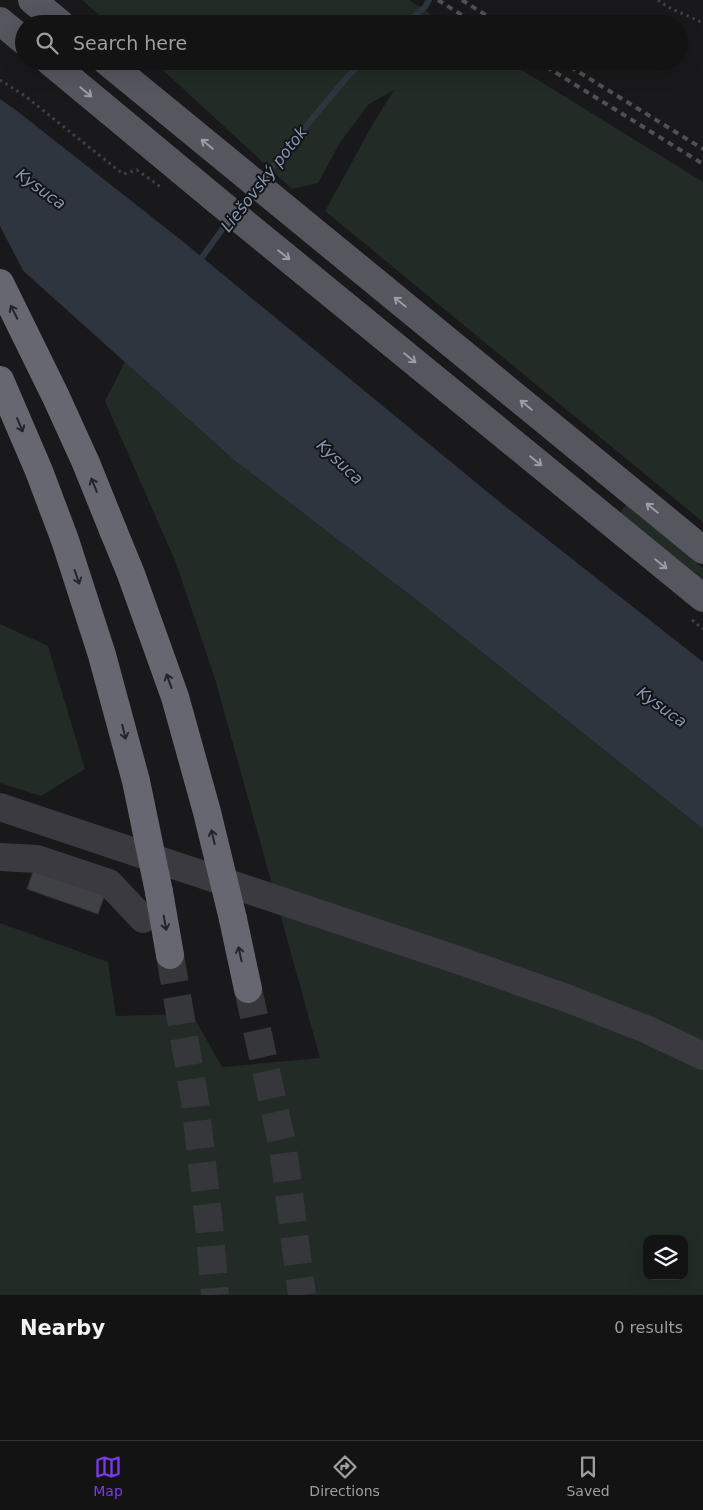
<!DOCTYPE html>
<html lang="en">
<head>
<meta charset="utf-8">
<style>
	:root { --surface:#131314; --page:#202022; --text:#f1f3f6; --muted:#9d9ea0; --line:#323234; --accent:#7c3aed }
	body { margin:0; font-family:"DejaVu Sans",sans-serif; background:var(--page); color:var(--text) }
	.controls { position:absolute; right:15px; bottom:15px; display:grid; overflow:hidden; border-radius:10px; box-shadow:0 5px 20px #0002 }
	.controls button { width:45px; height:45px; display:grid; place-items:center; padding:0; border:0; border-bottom:1px solid var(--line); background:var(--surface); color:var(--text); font:25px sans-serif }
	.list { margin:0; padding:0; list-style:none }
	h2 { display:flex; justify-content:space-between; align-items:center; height:65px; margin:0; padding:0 20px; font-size:21px }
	h2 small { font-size:16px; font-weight:400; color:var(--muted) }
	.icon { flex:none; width:28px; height:28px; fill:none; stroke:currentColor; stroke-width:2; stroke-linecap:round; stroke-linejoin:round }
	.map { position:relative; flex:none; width:703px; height:1295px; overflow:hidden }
	.search { position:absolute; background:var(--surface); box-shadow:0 5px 20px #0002; left:15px; right:15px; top:15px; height:55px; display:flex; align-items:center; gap:12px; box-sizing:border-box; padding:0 18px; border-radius:28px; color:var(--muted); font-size:19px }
	.sheet { height:145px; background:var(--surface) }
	nav { display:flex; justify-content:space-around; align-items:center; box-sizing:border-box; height:70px; border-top:1px solid var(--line); background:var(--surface); font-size:14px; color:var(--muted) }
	nav a { display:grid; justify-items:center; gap:2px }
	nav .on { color:var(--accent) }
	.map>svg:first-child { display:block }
	.green { fill:#222b25; fill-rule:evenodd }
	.water { fill:#2e353f }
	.pier { fill:#19191b }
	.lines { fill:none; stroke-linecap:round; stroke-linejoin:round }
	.stream { stroke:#2e353f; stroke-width:6 }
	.building { fill:#404145; stroke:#333337 }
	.highway-tunnel { stroke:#36373b; stroke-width:28; stroke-dasharray:28 14; stroke-linecap:butt }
	.path { stroke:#404147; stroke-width:3; stroke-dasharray:2.5 4; stroke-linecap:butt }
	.minor { stroke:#3a3a40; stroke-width:28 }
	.major { stroke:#56565f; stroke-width:28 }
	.highway { stroke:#666771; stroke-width:28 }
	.rail { stroke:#4f5057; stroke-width:4; stroke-dasharray:6 5; stroke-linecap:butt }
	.highway-bridge { stroke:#666771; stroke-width:28 }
	.oneway { stroke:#9a9ca8 }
	.oneway2 { stroke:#242528 }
	.labels { text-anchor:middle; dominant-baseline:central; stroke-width:4; stroke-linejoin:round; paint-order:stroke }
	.water-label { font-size:16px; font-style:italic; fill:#8397b4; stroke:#141416 }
</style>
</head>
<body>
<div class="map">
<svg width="703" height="1295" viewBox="0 0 703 1295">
	<rect width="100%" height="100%" fill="#19191b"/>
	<path class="green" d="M82,0H409L446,24H109Z
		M153,61H507L703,182V522L325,211L374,122L394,90L369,104L341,141L318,183L292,189Z
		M125,362L234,460L423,605L703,829V1295H0V923L108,962L116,1016L192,1014L222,1067L320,1058L215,679L176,563L105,401ZM647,1239H684V1276H647Z
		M626,505L703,568V581L620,513Z
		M0,624L48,646L85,769L41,796L0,783Z"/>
	<path class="water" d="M0,99L17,111L181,240L496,499L703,662V829L423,605L234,460L0,250Z"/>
	<path class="pier" d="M0,226L3,232L27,278L0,254Z"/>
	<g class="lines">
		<path class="stream" d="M406,24L425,7L429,0
			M262,179L347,77L364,61
			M237,211L254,189
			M198,263L229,220"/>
	</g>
	<path class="building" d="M35,866L106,891L98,914L27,889Z"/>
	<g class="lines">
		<path class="highway-tunnel" d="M170,955L195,1102L209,1224L215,1295
			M248,989L283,1148L302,1295"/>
		<path class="path" d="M658,0L668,7L703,23
			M0,80L25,96L123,174L137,170L162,188
			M692,620L703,629"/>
		<path class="minor" d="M0,807L458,960L569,999L648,1030L703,1056
			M0,857L37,859L109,883L143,919"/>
		<path class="major" d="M32,0L61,24
			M0,21L24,41
			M49,61L220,203L703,598
			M106,61L703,550"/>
		<path class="highway" d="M0,283L56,397L86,463L113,530
			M159,892L170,955
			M233,919L248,989"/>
		<path class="rail" d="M438,0L476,24
			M462,0L500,24
			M537,61L703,164
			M561,61L703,149"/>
		<path class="highway-bridge" d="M0,380L39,471L65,540L102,655L136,781L159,892
			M113,530L131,574L175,697L207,812L233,919"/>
	</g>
	<defs><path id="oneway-shaft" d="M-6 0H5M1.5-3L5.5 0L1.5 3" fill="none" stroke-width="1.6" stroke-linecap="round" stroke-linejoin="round" transform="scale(1.25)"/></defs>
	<g class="oneway">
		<use href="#oneway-shaft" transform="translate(86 92) rotate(40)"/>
		<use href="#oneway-shaft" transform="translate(207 144) rotate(-141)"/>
		<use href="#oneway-shaft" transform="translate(284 255) rotate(39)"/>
		<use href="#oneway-shaft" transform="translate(400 302) rotate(-141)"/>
		<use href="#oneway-shaft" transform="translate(410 358) rotate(39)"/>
		<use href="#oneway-shaft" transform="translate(526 405) rotate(-141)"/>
		<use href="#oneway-shaft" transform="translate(536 461) rotate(39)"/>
		<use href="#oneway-shaft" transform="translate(652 508) rotate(-141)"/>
		<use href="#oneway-shaft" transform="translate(661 564) rotate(39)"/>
	</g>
	<g class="oneway2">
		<use href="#oneway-shaft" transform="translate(14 312) rotate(-117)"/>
		<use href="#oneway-shaft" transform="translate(20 425) rotate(67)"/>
		<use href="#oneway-shaft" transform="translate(94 485) rotate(-112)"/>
		<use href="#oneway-shaft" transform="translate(77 577) rotate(71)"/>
		<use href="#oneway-shaft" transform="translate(169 681) rotate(-110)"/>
		<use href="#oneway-shaft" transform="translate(124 732) rotate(76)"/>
		<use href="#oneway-shaft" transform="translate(213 837) rotate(-103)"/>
		<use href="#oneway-shaft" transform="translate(165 923) rotate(80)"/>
		<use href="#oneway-shaft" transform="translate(240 954) rotate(-102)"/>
	</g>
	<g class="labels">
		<g class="water-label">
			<text transform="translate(264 179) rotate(-52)">Liešovský potok</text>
			<text transform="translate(41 189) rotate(36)">Kysuca</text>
			<text transform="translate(340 462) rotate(43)">Kysuca</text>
			<text transform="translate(662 707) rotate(36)">Kysuca</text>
		</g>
	</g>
</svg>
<div class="controls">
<button><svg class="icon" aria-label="layers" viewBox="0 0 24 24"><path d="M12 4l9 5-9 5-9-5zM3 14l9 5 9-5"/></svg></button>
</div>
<div class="search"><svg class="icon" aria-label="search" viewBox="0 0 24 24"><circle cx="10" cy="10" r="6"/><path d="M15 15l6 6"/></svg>Search here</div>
</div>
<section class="sheet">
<h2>Nearby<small>0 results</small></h2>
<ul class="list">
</ul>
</section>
<nav>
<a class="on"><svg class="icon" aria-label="map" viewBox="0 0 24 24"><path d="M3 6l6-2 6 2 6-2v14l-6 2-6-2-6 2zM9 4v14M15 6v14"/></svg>Map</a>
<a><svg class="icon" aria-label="directions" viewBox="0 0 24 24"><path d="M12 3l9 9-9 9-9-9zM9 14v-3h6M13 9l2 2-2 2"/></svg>Directions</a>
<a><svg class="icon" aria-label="saved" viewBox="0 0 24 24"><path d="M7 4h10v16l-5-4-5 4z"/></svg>Saved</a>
</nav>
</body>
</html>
